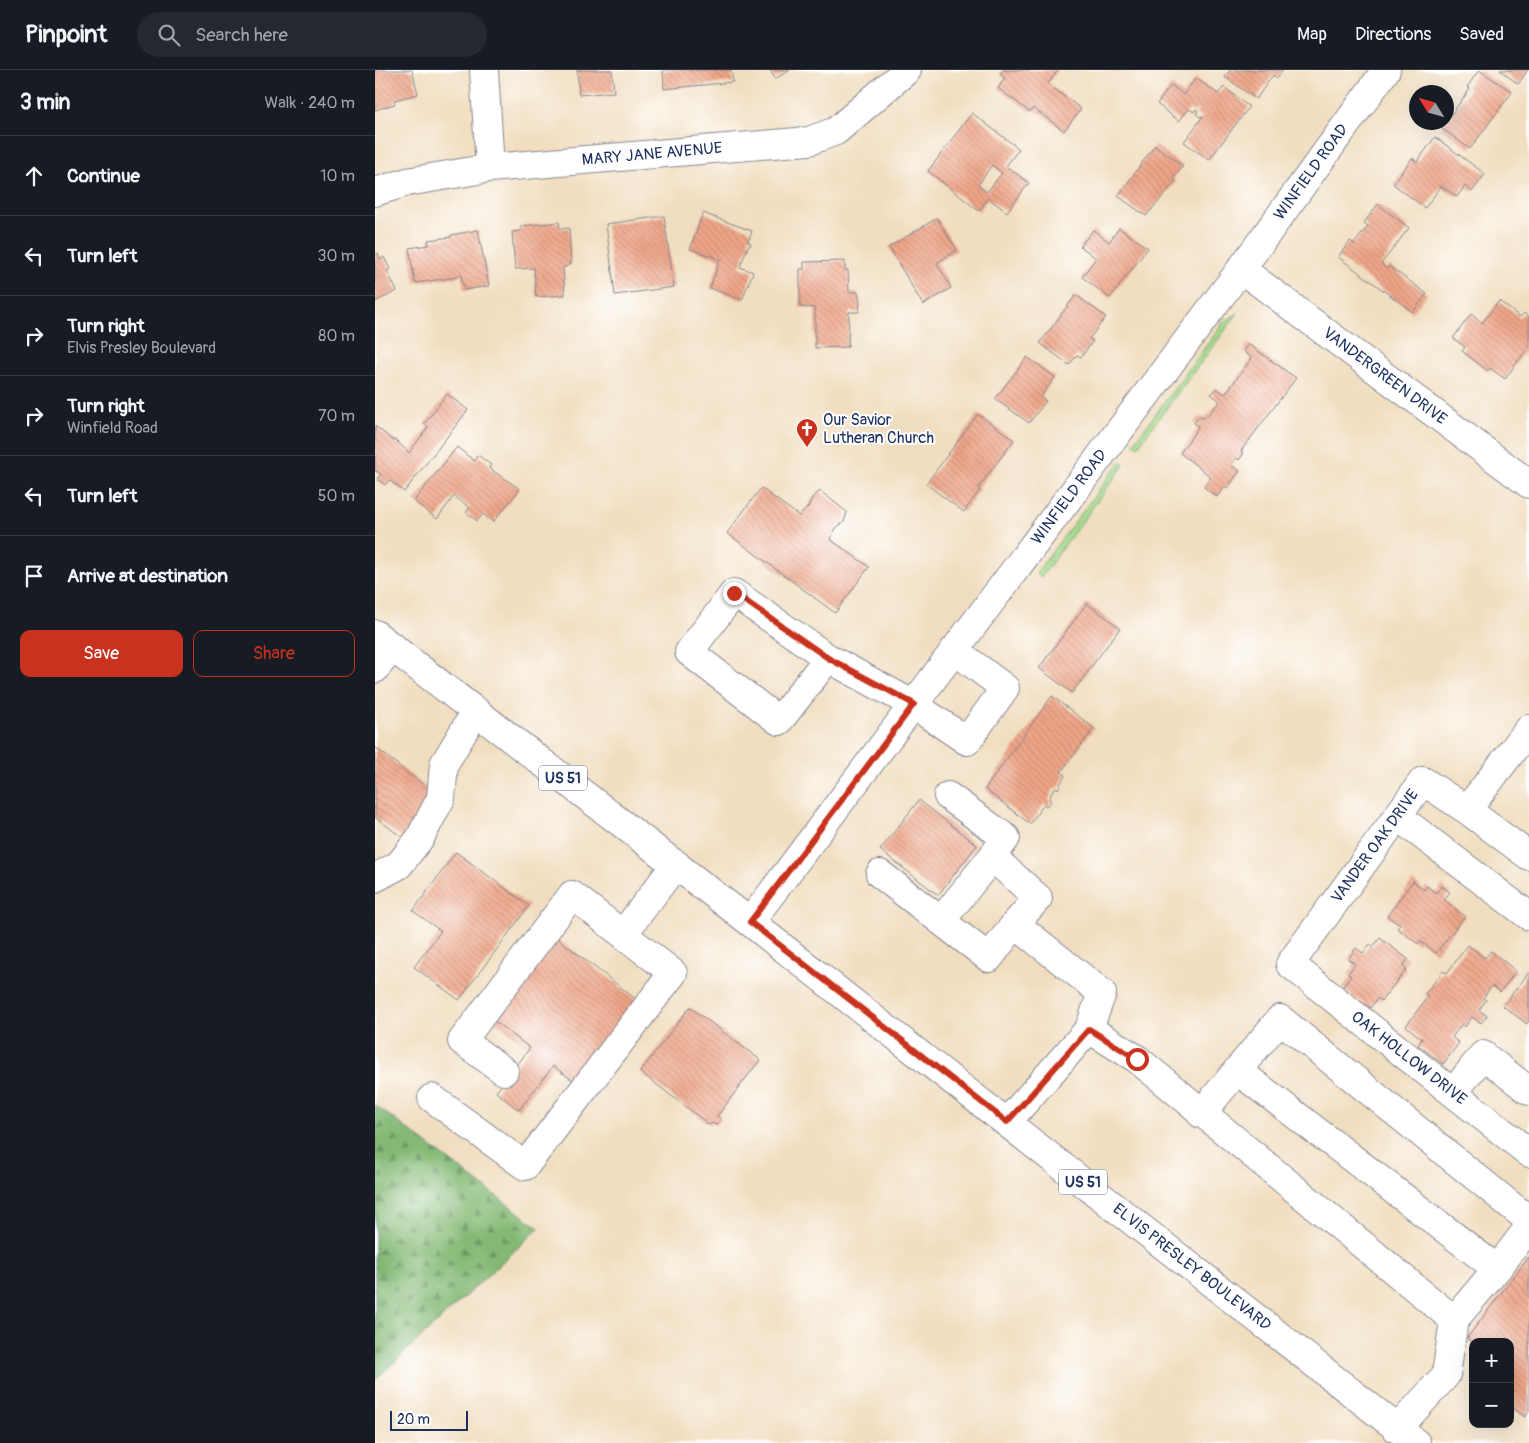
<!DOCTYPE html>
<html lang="en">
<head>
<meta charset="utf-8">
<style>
	:root { --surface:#171b24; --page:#242831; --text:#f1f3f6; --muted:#9ea1a6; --line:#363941; --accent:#c8321e }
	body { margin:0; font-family:Pangolin,sans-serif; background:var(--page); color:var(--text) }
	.controls { position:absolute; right:15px; bottom:15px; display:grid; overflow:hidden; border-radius:10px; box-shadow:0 5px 20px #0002 }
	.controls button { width:45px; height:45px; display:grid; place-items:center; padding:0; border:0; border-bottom:1px solid var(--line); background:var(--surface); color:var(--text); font:25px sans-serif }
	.compass { position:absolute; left:1034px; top:15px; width:45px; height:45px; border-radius:50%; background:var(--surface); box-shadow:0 5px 20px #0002; rotate:307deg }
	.scale { position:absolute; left:15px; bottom:12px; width:78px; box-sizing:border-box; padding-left:5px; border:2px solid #1b2f5e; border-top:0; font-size:14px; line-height:18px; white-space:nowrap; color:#1b2f5e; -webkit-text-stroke:4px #fff; paint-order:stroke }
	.stop { position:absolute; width:15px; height:15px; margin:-11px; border:4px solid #c8321e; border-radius:50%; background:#fff }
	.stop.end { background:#c8321e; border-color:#fff; box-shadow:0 1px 5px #0008 }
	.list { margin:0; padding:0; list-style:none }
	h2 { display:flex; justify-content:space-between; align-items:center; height:65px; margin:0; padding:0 20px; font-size:21px }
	h2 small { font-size:16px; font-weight:400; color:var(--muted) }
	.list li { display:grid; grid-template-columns:32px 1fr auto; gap:15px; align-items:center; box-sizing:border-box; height:80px; padding:0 20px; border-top:1px solid var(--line) }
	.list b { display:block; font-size:19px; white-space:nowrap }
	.list p { margin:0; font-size:16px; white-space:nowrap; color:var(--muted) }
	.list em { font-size:16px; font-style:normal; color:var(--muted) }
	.actions { display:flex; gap:10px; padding:15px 20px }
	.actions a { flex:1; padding:11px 0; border:1px solid var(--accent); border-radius:10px; text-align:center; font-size:18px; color:var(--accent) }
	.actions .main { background:var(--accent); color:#fff }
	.icon { flex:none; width:28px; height:28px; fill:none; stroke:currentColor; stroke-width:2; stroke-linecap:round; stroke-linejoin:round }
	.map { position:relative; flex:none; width:1154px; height:1373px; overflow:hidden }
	header { display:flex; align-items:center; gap:30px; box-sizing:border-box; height:70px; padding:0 25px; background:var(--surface); border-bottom:1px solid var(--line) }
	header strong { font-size:24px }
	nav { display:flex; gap:28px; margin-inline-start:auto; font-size:18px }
	.search { width:350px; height:45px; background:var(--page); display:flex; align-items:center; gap:12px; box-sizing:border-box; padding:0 18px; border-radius:28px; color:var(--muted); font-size:19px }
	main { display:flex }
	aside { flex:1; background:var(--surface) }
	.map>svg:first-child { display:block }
	.grass { fill:#a5d989; stroke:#608474 }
	.forest { fill:url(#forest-firs); stroke:#50746a }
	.building { fill:url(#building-back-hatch); fill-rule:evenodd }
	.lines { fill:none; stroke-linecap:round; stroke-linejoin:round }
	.minor-casing { stroke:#86868f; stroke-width:30 }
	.major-casing { stroke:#86868f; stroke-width:30 }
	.minor { stroke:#fff; stroke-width:28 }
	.major { stroke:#fff; stroke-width:28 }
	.route { stroke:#c8321e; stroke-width:6 }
	.labels { text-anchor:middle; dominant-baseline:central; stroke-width:4; stroke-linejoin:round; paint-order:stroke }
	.shield { fill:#fff; stroke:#5f6d8e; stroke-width:1 }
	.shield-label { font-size:15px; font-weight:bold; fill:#1b2f5e }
	.street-label { font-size:16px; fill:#1b2f5e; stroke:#fff }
	.poi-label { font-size:16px; fill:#1b2f5e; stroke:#fff; text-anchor:start }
</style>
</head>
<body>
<header>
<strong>Pinpoint</strong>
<div class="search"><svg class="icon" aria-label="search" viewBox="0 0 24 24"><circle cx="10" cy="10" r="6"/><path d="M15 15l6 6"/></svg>Search here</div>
<nav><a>Map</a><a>Directions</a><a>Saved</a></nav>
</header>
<main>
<aside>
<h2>3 min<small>Walk · 240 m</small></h2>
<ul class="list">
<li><svg class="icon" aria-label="ahead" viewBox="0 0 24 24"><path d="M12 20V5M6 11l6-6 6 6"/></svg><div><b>Continue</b></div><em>10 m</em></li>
<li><svg class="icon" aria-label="left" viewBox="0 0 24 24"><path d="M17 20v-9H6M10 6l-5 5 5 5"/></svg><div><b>Turn left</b></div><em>30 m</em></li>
<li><svg class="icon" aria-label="right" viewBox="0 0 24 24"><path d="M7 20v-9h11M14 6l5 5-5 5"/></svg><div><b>Turn right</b><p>Elvis Presley Boulevard</p></div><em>80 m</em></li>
<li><svg class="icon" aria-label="right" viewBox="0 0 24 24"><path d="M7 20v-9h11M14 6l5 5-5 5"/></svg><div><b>Turn right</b><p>Winfield Road</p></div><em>70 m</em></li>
<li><svg class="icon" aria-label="left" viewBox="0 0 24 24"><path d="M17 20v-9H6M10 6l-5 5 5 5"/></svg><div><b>Turn left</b></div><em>50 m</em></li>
<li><svg class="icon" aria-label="arrive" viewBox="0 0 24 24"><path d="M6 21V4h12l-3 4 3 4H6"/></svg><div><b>Arrive at destination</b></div></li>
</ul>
<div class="actions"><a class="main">Save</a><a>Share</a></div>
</aside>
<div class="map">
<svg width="1154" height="1373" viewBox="0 0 1154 1373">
	<defs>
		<pattern id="forest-firs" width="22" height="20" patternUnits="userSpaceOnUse" patternTransform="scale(1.25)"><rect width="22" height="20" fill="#84b975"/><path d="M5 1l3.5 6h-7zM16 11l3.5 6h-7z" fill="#6b9763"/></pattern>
		<pattern id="building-back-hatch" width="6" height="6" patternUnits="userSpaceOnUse" patternTransform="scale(1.25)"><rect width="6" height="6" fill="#f0a688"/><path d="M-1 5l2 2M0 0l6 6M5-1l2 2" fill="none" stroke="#c28872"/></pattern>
	</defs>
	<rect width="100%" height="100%" fill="#fff"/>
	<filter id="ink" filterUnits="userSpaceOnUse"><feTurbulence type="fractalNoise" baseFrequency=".02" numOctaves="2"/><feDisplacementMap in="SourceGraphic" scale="10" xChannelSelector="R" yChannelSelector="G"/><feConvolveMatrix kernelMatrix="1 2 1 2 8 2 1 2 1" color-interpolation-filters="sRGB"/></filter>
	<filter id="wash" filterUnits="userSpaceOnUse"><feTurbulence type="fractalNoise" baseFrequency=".0096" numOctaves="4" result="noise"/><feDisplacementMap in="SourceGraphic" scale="20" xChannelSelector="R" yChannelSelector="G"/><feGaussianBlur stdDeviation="1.12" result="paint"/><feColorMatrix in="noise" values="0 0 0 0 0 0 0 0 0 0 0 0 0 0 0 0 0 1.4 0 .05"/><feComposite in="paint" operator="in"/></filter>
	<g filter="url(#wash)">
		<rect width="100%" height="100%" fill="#f1dec0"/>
		<path class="grass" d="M863,243L763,376L759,373L849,252Z
			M745,392L749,395L666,507L661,503Z"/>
		<path class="forest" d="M0,1035L164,1158L0,1310Z"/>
		<g id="blocks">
			<path class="building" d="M0,0H37L43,24L19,30L20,34L0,40Z
				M202,0H237L239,22L204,25Z
				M288,0H356L358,12L289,19Z
				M395,0H415L400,9Z
				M628,0H683L673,14L706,39L689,61L658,38L655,42L623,18L630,8L625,4Z
				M855,0H908L902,8L898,5L881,29L850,7Z
				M1104,0L1137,22L1095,79L1066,58L1095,19L1092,17Z
				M1125,0H1153L1143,14Z
				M821,8L843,24L849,17L874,37L834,90L809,72L828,46L825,47L821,44L823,41L821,39L819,42L814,39L804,51L782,34L796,15L808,25Z
				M597,43L644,79L631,96L654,113L632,142L613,128L604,141L553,101ZM617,95L627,103L612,122L603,115Z
				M1060,67L1110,104L1097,122L1090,116L1082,127L1066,116L1050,138L1018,114L1037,88L1042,92Z
				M780,75L808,96L798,109L801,111L771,146L743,126Z
				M1003,134L1034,158L1006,194L1012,199L1014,196L1052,224L1038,242L963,187L975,171L979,174L993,156L989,153Z
				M328,143L377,161L373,172L376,173L375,176H373L365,197L378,202L367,230L335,218L345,189L315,179Z
				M289,146L299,217L240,225L231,154Z
				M562,148L582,180L562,193L576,218L548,235L514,177Z
				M184,152L185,159L194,158L196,194L188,198L190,225L161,227L159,198L140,199L137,162L146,161V156Z
				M744,158L773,178L735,228L707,207L721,188L705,176L718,160L734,172Z
				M103,160L114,216L89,220L86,204L82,207L40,213L34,178L54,175L53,170L76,167V165Z
				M3,183L5,189L9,187L15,199L12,201L22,221L0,232V185Z
				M470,191V200H473L474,222H483L485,232L484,242H474L473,277L440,278V238L425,237V199H429V192Z
				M701,225L731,247L714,269L718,271L706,287L702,285L694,295L665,273Z
				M1124,231L1145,247L1149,243L1154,247V276L1130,309L1115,298L1113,301L1087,281L1090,277L1078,268L1096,244L1107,253Z
				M873,274L921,308L866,381L869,383L864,390L861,388L856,395L865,401L852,418L850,416L842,427L829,417L836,407L805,383L822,359L823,356L819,353L824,346L827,348L832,346L845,331L836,324L841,318L850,324L877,288L868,281Z
				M652,287L680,307L667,325V328L671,331L654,353L620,329Z
				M72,324L93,340L29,422L14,410L10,415L2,409L6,404L0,400V356L19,371L20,369L34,383L53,357L49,354Z
				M603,344L639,370L603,418L605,420L589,442L551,414Z
				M82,377L99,391L103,385L116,395L114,398L145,419L118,452L108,444L102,451L91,442L95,438L79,426L62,449L39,431Z
				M386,418L424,446L433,437L437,428L445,421L472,442L469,452L461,458L455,469L494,497L460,543L352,463Z
				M712,533L745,558L697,623L664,598Z
				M677,626L719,658L686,702L690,705L683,719L681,717L677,722L674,729L676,731L672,736L669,734L655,754L610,719Z
				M0,677L61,725L28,768L0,747Z
				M544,730L602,775L563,825L505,780Z
				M81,782L154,836L84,930L39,897L66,861L38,841Z
				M1038,811L1049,820L1052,816L1061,823L1067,816L1075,822L1069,830L1090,846L1061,883L1045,871L1043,874L1022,858L1025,855L1012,846Z
				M177,864L262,930L199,1011L178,996L144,1040L121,1022L155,978L114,947Z
				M1005,868L1033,889L1028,896L1032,899L1006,931L1003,928L995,938L967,918L976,906L973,904L980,894L973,889L981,878L988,883L995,874L998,877Z
				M1093,875L1110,888L1116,881L1141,901L1125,922L1117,916L1108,928L1111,930L1104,940L1112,946L1106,953L1097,947L1090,957L1087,954L1077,967L1084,973L1068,994L1043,975L1047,969L1031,956L1053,926L1050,924L1068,901L1072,903Z
				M1154,902V951L1152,954L1128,936Z
				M315,937L385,990L342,1046L346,1049L341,1055L337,1053L335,1055L265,1002Z
				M1154,1187V1342L1150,1347L1135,1336V1272L1098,1273L1092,1268Z"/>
		</g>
	</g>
	<g filter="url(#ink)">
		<use href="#blocks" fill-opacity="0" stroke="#86868f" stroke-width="1"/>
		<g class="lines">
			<g class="minor-casing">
				<path id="minor" d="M109,0L115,98
					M0,122L32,112L115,98L434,71L461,61L532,0
					M866,199L1154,414
					M453,588L359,523L314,582L404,651L453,588L539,635L592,671L630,618L579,580
					M0,599L18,577
					M573,726L631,768L617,787L663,828L640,854
					M1092,740L1154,659
					M1022,746L1154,846
					M1154,786L1092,740L1048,711L915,894L1154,1083
					M505,804L614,888L640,854L727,923L714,959
					M0,808L24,795L45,768L66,728L69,694L101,641
					M566,851L617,787
					M375,852L866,199L1011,0
					M248,864L301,794
					M863,1001L1122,1199L1154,1157
					M1078,1023L1108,985L1154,1021
					M57,1028L150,1096L298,903L197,825L87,971L129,1001
					M826,1044L905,949L1154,1150
					M632,1052L714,959L762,989L1079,1250L1071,1305L1022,1359
					M1079,1250L1122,1199"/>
			</g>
			<g class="major-casing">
				<path id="major" d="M0,564L375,852L1041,1373"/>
			</g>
			<use href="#minor" class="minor"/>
			<use href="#major" class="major"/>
		</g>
	</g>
	<g class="lines" filter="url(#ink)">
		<path class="route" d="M359,523L453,588L539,634L375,852L632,1052L714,959L762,989"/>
	</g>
	<defs>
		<g id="church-pin" transform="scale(1.125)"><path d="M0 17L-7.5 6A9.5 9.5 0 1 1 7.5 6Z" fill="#c8321e" stroke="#fff"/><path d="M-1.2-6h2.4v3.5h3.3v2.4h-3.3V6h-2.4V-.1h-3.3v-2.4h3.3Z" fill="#fff"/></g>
	</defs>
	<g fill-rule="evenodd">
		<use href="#church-pin" x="432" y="359"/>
	</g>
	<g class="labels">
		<g class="shield">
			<rect x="164" y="695.5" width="48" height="25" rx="4"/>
			<rect x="684" y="1099.5" width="48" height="25" rx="4"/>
		</g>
		<g class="shield-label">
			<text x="188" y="708">US 51</text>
			<text x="708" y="1112">US 51</text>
		</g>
		<g class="street-label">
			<text transform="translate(277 84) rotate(-5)">MARY JANE AVENUE</text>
			<text transform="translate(936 102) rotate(-54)">WINFIELD ROAD</text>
			<text transform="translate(1010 306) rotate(37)">VANDERGREEN DRIVE</text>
			<text transform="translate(694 427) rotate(-53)">WINFIELD ROAD</text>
			<text transform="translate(1000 776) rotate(-54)">VANDER OAK DRIVE</text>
			<text transform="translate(1034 988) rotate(38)">OAK HOLLOW DRIVE</text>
			<text transform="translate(817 1197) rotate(38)">ELVIS PRESLEY BOULEVARD</text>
		</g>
		<g class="poi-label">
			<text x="448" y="350">Our Savior<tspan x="448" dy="18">Lutheran Church</tspan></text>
		</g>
	</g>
</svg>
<div class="controls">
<button>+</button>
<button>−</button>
</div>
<svg class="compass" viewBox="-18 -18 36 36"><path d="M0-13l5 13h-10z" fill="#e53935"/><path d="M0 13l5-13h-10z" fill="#9ea1a6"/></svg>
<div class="scale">20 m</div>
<div class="stop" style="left:762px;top:989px"></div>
<div class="stop end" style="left:359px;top:523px"></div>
</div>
</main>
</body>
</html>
